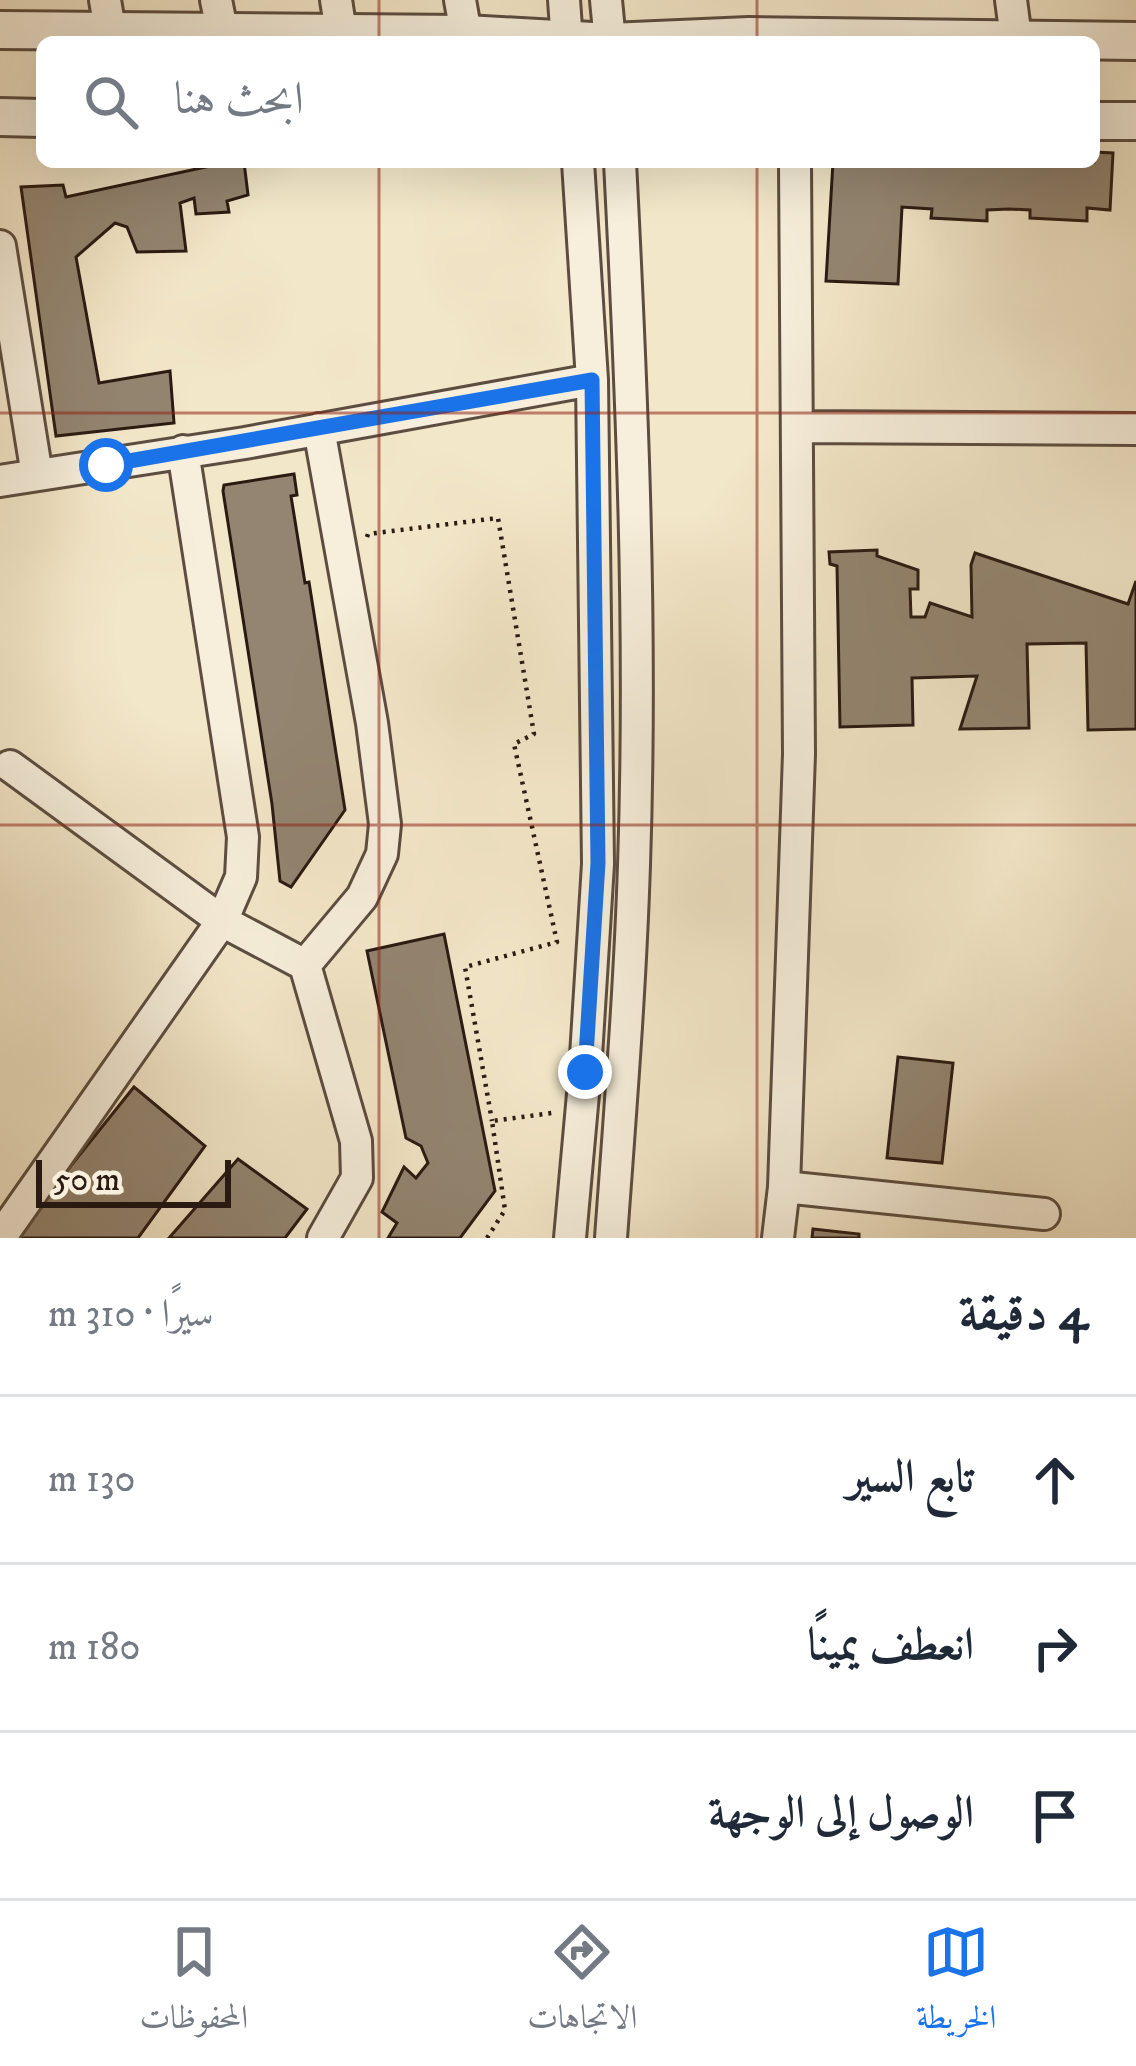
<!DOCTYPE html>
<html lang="ar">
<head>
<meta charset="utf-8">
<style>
	:root { --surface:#fff; --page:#f2f2f3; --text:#1f2937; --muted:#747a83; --line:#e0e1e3; --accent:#1a73e8 }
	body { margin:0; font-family:"IM FELL DW Pica",Amiri,serif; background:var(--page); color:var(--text); direction:rtl }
	.scale { position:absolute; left:36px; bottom:30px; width:195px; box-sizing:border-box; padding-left:12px; border:6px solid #2a1a12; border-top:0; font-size:33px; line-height:42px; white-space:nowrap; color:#2a1a12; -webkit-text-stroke:9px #f7efdc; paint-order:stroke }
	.stop { position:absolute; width:36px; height:36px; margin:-27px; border:9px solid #1a73e8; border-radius:50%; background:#fff }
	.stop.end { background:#1a73e8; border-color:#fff; box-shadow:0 3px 12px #0008 }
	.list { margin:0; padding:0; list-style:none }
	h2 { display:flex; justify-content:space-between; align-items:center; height:156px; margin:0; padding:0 48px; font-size:51px }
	h2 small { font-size:39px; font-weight:400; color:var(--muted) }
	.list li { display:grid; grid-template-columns:78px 1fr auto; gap:36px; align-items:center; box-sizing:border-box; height:168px; padding:0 48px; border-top:3px solid var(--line) }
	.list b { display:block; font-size:45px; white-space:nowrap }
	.list em { font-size:39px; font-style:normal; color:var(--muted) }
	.icon { flex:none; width:66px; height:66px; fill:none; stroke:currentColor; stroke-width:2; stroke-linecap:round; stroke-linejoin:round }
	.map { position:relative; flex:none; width:1136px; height:1238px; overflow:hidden; direction:ltr }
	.search { position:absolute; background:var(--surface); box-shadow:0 12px 48px #0002; left:36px; right:36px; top:36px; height:132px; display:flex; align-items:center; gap:30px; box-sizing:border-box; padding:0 42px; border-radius:18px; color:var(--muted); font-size:45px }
	.sheet { height:660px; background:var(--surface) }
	nav { display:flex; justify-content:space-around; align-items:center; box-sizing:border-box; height:168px; border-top:3px solid var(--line); background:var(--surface); font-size:33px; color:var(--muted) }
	nav a { display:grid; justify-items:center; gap:6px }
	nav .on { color:var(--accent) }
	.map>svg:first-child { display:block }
	.building { fill:#938571; stroke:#2a1a12; stroke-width:3 }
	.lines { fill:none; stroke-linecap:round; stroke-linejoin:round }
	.minor-casing { stroke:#5c4d40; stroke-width:36 }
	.tertiary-casing { stroke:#5c4d40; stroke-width:42 }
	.path { stroke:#2a1a12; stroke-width:4.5; stroke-dasharray:3 6; stroke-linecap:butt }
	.minor { stroke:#f7efdc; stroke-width:30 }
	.tertiary { stroke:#f7efdc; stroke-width:36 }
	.route { stroke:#1a73e8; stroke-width:15 }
	.grid { fill:none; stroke:#8f2418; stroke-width:3; stroke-opacity:0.55 }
</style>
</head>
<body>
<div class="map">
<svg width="1136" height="1238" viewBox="0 0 1136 1238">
	<rect width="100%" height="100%" fill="#f3e7c9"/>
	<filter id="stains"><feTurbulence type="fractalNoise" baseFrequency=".00167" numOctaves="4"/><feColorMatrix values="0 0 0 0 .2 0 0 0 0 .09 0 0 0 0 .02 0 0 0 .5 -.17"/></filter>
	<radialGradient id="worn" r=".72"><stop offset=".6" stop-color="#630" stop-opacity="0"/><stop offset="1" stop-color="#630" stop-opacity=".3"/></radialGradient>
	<path class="building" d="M1094,152L1113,153L1110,210L1087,208V221L1030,218V210L1009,209L987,210V221L931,218L932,209L902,207L898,284L826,281L833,162H1094Z
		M229,162H244L248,195L227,201L229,212L196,214L194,198L180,203L186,251L137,252L127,227L115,223L76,257L99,383L170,371L174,423L56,436L21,187L63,185L66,197Z
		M294,474L297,495L291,496L305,583L309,582L345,810L291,887L280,881L272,804L223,491L224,485Z
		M877,550V556L918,570V589H910L911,617H925L930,603L972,617L971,565L975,553L1128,604L1136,581V729L1088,730L1086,643L1027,644L1029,728L960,729L977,676L912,678L913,725L840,727L837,566L830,564L829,552Z
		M444,934L495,1191L460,1238H388L397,1223L382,1212L404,1167L416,1178L428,1163L421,1146L406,1138L367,951Z
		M898,1057L953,1063L942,1163L887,1158Z
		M134,1087L205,1146L138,1238H13Z
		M238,1159L307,1209L285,1238H169Z
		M813,1229L859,1234V1238H812Z"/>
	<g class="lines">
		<g class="minor-casing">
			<path id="minor" d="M105,0L110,30
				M216,0L222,30
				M336,0L341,32
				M460,0L466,34
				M564,0L567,42
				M606,0L610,42
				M1011,0L1016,38
				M0,246L37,475
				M798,427L1136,429
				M0,481L245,443L592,380
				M10,766L222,921L305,965L356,1141L357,1178L323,1238
				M305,965L362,897L382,854L385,824L372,723L319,429
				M784,1187L1044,1214
				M0,1238L222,921L241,877L243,837L183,451
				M570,1238L585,1072L598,864L592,380L578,162
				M611,1238C620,1114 630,989 634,865C642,630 632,396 620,162
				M778,1238L784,1187L799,754L795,162"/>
		</g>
		<g class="tertiary-casing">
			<path id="tertiary" d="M0,30L466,34L610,42L749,36L1136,41
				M0,117L42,118
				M1094,121H1136"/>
		</g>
		<path class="path" d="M367,537L368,534L498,518L534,734L514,744L557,942L465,967L492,1121
			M487,1238L505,1210L492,1121L552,1113"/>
		<use href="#minor" class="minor"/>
		<use href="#tertiary" class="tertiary"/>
	</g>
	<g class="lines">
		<path class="route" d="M106,465L592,380L598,863L585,1072"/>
	</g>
	<path class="grid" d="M379,0V42M757,0V42M379,162V1238M757,162V1238M0,413H1136M0,825H1136"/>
	<rect width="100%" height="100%" filter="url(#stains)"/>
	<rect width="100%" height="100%" fill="url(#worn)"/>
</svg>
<div class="scale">50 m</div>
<div class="stop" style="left:106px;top:465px"></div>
<div class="stop end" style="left:585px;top:1072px"></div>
<div class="search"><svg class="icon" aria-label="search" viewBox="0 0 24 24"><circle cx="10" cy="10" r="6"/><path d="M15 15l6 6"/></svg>ابحث هنا</div>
</div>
<section class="sheet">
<h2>4 دقيقة<small>سيرًا · 310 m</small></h2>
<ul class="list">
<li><svg class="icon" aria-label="ahead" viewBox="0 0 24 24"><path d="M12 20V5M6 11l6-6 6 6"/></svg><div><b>تابع السير</b></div><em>130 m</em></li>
<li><svg class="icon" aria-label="right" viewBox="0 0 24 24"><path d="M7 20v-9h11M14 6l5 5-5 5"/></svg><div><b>انعطف يمينًا</b></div><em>180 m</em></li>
<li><svg class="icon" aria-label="arrive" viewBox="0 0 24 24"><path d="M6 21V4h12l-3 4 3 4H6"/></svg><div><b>الوصول إلى الوجهة</b></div></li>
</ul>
</section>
<nav>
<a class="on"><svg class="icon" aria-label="map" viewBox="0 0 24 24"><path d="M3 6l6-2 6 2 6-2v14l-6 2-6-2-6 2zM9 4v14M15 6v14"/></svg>الخريطة</a>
<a><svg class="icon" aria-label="directions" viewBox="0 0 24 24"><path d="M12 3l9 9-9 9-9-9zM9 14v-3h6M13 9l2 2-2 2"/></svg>الاتجاهات</a>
<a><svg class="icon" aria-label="saved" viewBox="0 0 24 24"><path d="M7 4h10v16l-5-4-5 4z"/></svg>المحفوظات</a>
</nav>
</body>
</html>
